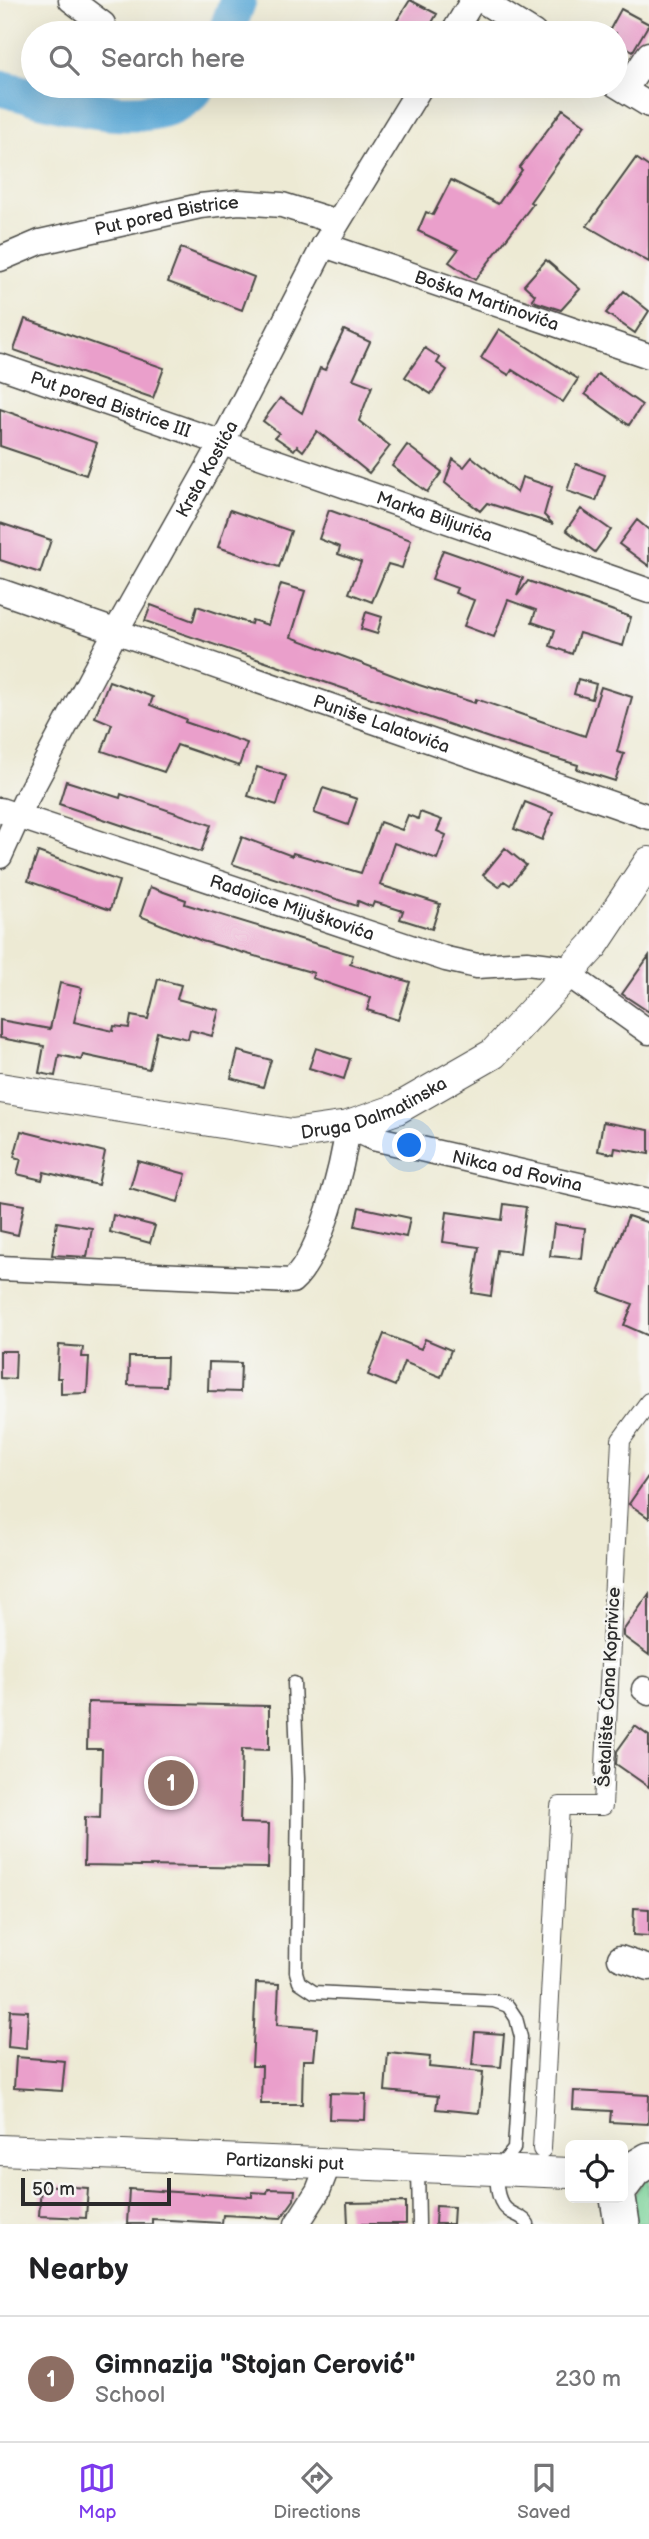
<!DOCTYPE html>
<html lang="en">
<head>
<meta charset="utf-8">
<style>
	:root { --surface:#fff; --page:#f6f6f6; --text:#202124; --muted:#757577; --line:#e0e0e0; --accent:#7c3aed }
	body { margin:0; font-family:"Balsamiq Sans",sans-serif; background:var(--page); color:var(--text) }
	.controls { position:absolute; right:21px; bottom:21px; display:grid; overflow:hidden; border-radius:10px; box-shadow:0 7px 28px #0002 }
	.controls button { width:63px; height:63px; display:grid; place-items:center; padding:0; border:0; border-bottom:2px solid var(--line); background:var(--surface); color:var(--text); font:35px sans-serif }
	.scale { position:absolute; left:21px; bottom:18px; width:150px; box-sizing:border-box; padding-left:7px; border:4px solid #2b2b2b; border-top:0; font-size:19px; line-height:24px; white-space:nowrap; color:#2b2b2b; -webkit-text-stroke:5px #f6f6f2; paint-order:stroke }
	.you { position:absolute; left:410px; top:1146px; width:24px; height:24px; margin:-18px; border:5px solid #fff; border-radius:50%; background:#1a73e8; box-shadow:0 0 0 10px #1a73e833 }
	.badge { display:grid; place-items:center; width:46px; height:46px; border-radius:50%; background:var(--accent); color:#fff; font-size:23px; font-weight:700 }
	.pin { position:absolute; translate:-50% -50%; border:4px solid #fff; box-shadow:0 2px 7px #0006 }
	.list { margin:0; padding:0; list-style:none }
	h2 { display:flex; justify-content:space-between; align-items:center; height:91px; margin:0; padding:0 28px; font-size:30px }
	h2 small { font-size:23px; font-weight:400; color:var(--muted) }
	.list li { display:grid; grid-template-columns:46px 1fr auto; gap:21px; align-items:center; box-sizing:border-box; height:126px; padding:0 28px; border-top:2px solid var(--line) }
	.list b { display:block; font-size:26px; white-space:nowrap }
	.list p { margin:0; font-size:23px; white-space:nowrap; color:var(--muted) }
	.list em { font-size:23px; font-style:normal; color:var(--muted) }
	.icon { flex:none; width:38px; height:38px; fill:none; stroke:currentColor; stroke-width:2; stroke-linecap:round; stroke-linejoin:round }
	.map { position:relative; flex:none; width:649px; height:2224px; overflow:hidden }
	.search { position:absolute; background:var(--surface); box-shadow:0 7px 28px #0002; left:21px; right:21px; top:21px; height:77px; display:flex; align-items:center; gap:18px; box-sizing:border-box; padding:0 24px; border-radius:38px; color:var(--muted); font-size:26px }
	.sheet { height:217px; background:var(--surface) }
	nav { display:flex; justify-content:space-around; align-items:center; box-sizing:border-box; height:98px; border-top:2px solid var(--line); background:var(--surface); font-size:19px; color:var(--muted) }
	nav a { display:grid; justify-items:center; gap:4px }
	nav .on { color:var(--accent) }
	.map>svg:first-child { display:block }
	.green { fill:#79d399; stroke:#527f62; stroke-width:2 }
	.lines { fill:none; stroke-linecap:round; stroke-linejoin:round }
	.river { stroke:#5fabd8; stroke-width:37 }
	.building { fill:#ea9fcb }
	.service-casing { stroke:#484844; stroke-width:15 }
	.pedestrian-casing { stroke:#484844; stroke-width:20 }
	.minor-casing { stroke:#484844; stroke-width:27 }
	.tertiary-casing { stroke:#484844; stroke-width:32 }
	.secondary-casing { stroke:#484844; stroke-width:38 }
	.service { stroke:#fff; stroke-width:12 }
	.pedestrian { stroke:#fff; stroke-width:18 }
	.minor { stroke:#fff; stroke-width:24 }
	.tertiary { stroke:#fff; stroke-width:30 }
	.secondary { stroke:#fff; stroke-width:35 }
	.labels { text-anchor:middle; dominant-baseline:central; stroke-width:5; stroke-linejoin:round; paint-order:stroke }
	.street-label { font-size:18px; fill:#2b2b2b; stroke:#f6f6f2 }
</style>
</head>
<body>
<div class="map">
<svg width="649" height="2224" viewBox="0 0 649 2224">
	<rect width="100%" height="100%" fill="#f6f6f2"/>
	<filter id="ink" filterUnits="userSpaceOnUse"><feTurbulence type="fractalNoise" baseFrequency=".0143" numOctaves="2"/><feDisplacementMap in="SourceGraphic" scale="14" xChannelSelector="R" yChannelSelector="G"/><feConvolveMatrix kernelMatrix="1 2 1 2 8 2 1 2 1" color-interpolation-filters="sRGB"/></filter>
	<filter id="wash" filterUnits="userSpaceOnUse"><feTurbulence type="fractalNoise" baseFrequency=".00686" numOctaves="4" result="noise"/><feDisplacementMap in="SourceGraphic" scale="28" xChannelSelector="R" yChannelSelector="G"/><feGaussianBlur stdDeviation="1.57" result="paint"/><feColorMatrix in="noise" values="0 0 0 0 0 0 0 0 0 0 0 0 0 0 0 0 0 1.4 0 .05"/><feComposite in="paint" operator="in"/></filter>
	<g filter="url(#wash)">
		<rect width="100%" height="100%" fill="#edead4"/>
		<path class="green" d="M649,2174V2224H634L630,2200Z"/>
		<g class="lines">
			<path class="river" d="M226,33L238,0
				M0,88C53,100 158,139 198,86"/>
		</g>
		<g id="blocks">
			<path class="building" d="M410,0L437,14L426,33H389Z
				M621,9L649,24L633,51L616,41V33H608Z
				M563,109L585,125L530,202L533,204L475,280L449,262L458,250L418,231L426,212L433,215L451,180L498,204L522,170L519,168Z
				M636,158L649,167V262L587,226Z
				M181,248L254,277L242,310L168,282Z
				M546,260L580,289L561,310L536,302L532,299L535,295L524,285Z
				M624,291L649,311L635,333L606,313Z
				M25,319L164,368L153,398L14,350Z
				M499,329L578,379L563,402L512,370L509,375L481,358Z
				M344,330L370,342L353,379L372,386L359,421L390,446L369,473L317,431L303,451L297,446L294,450L275,437L279,433L263,421L280,398L302,413L320,368L325,370Z
				M425,348L440,358L437,363L447,370L431,394L405,377Z
				M598,374L642,405L629,425L585,394Z
				M0,409L97,443L86,475L0,446Z
				M407,445L442,472L427,492L392,466Z
				M472,457L517,493L522,477L552,487L544,515L553,524L487,503L480,511L445,483L453,459L464,467Z
				M576,464L605,475L596,501L567,491Z
				M581,509L611,530L595,552L566,530Z
				M230,510L291,531L279,567L218,547Z
				M329,510L411,540L402,568L388,564L372,602L349,593L361,562L338,554L340,547L319,539Z
				M637,520L649,530V566L619,544Z
				M0,523L51,540L40,573L0,560Z
				M443,550L523,578L517,596L528,581L631,617L623,646L579,633L572,654L550,646L555,630L532,622L536,610L508,600L494,637L464,626L474,600L455,593L457,588L432,579Z
				M281,584L305,591L291,637L419,685L475,703L476,699L585,736L601,687L632,697L617,752L624,754L615,781L577,769L578,765L498,741L145,621L151,605L193,621L197,606L251,624L252,620L268,625Z
				M366,612L382,617L377,634L361,629Z
				M578,679L596,684L592,699L574,694Z
				M109,681L153,697L150,705L186,719L185,722L247,743L239,766L177,745L164,772L102,751L112,724L95,717Z
				M257,767L286,776L277,805L248,796Z
				M66,781L120,798L121,794L211,825L201,852L59,804Z
				M323,788L357,799L348,825L314,813Z
				M525,802L553,813L542,840L514,829Z
				M420,812L442,820L437,831L446,835L437,859L394,843L380,885L440,904L432,929L400,919L403,911L374,902L372,907L358,901L357,906L232,864L242,837L292,856L293,853L361,873L380,822L402,830L408,815L418,819Z
				M505,848L526,865L510,885L504,881L499,887L483,875Z
				M38,852L119,881L110,910L28,881Z
				M150,887L186,900L185,904L353,955L350,964L410,982L398,1020L367,1010L371,998L312,978L314,973L202,941L140,916Z
				M649,956V1012L622,994Z
				M158,979L181,985L177,999L219,1010L212,1036L190,1030L188,1039L157,1032L149,1069L83,1055L81,1060L59,1055L55,1076L39,1073L44,1046L0,1038V1020L50,1029L60,983L82,988L74,1022L113,1031L114,1026L129,1028L131,1016L148,1019Z
				M316,1048L350,1059L344,1079L309,1068Z
				M238,1051L271,1060L263,1087L231,1078Z
				M603,1122L649,1130V1154L615,1148L614,1154L598,1151Z
				M21,1131L105,1152L98,1185L44,1172L42,1180L17,1174L21,1159L14,1157Z
				M138,1161L186,1174L178,1202L130,1188Z
				M0,1201L24,1205L18,1235L0,1231Z
				M504,1204L526,1207L520,1253L497,1250L491,1296L472,1293L479,1247L443,1242L447,1212L502,1220Z
				M359,1207L410,1218L406,1237L355,1226Z
				M113,1215L155,1226L150,1243L110,1232Z
				M628,1216L649,1223V1336L624,1325L633,1304L599,1292Z
				M57,1222L92,1228L87,1257L52,1255Z
				M554,1224L585,1228L582,1259L550,1256Z
				M384,1334L421,1349L425,1339L451,1350L441,1377L404,1362L395,1386L368,1375Z
				M59,1345L83,1347L82,1357H89L87,1393L61,1394V1378H57Z
				M0,1351H16L15,1379L0,1378Z
				M129,1357H167L166,1386L128,1385Z
				M209,1362L241,1363L240,1392L208,1391Z
				M649,1475V1518L629,1504Z
				M649,1594V1655L623,1636V1631Z
				M88,1702L269,1706V1750L242,1749L240,1823L269,1824L268,1868L84,1865L85,1817L100,1818L102,1749H87Z
				M635,1726L649,1736V1787L616,1764L617,1751Z
				M634,1908L649,1909V1936L633,1935Z
				M256,1983L279,1984L277,2025L317,2028L314,2060H303L302,2104H261L262,2066H252Z
				M10,2010L28,2011L26,2049L8,2047Z
				M475,2032L504,2034L501,2067L472,2065Z
				M388,2053L430,2057L429,2067L483,2072L479,2113L436,2109L438,2096L385,2091Z
				M16,2057L65,2061L62,2091L14,2088Z
				M574,2091L649,2095L648,2124L610,2122L611,2111L573,2109Z
				M330,2093L366,2094L365,2120L329,2119Z
				M41,2185L88,2188L86,2218L39,2216Z
				M129,2189L252,2197V2192L267,2193L268,2189L295,2190L294,2200L281,2218L223,2215L222,2223L152,2219V2224H127Z
				M406,2202V2224H348L347,2203Z
				M436,2206L454,2207L453,2224H435Z"/>
		</g>
	</g>
	<g filter="url(#ink)">
		<use href="#blocks" fill-opacity="0" stroke="#484844" stroke-width="2"/>
		<g class="lines">
			<g class="service-casing">
				<path id="service" d="M294,1683L298,1779L296,1972L299,1982L314,1992L494,2001L508,2006L516,2018L521,2037L514,2149L496,2171C497,2185 496,2202 509,2211C516,2216 523,2216 528,2224
					M418,2168L419,2224"/>
			</g>
			<g class="pedestrian-casing">
				<path id="pedestrian" d="M542,2149L560,1806H603L621,1440L649,1402"/>
			</g>
			<g class="minor-casing">
				<g id="minor">
					<path d="M71,0L103,24"/>
					<path d="M481,0L534,33"/>
					<path d="M453,33L473,0"/>
					<path d="M616,85L649,105"/>
					<path d="M625,90L649,54"/>
					<path id="s1" d="M324,245L649,356"/>
					<path id="s2" d="M0,259L40,242L200,206L239,202L282,205L337,222"/>
					<path id="s3" d="M0,366L649,591"/>
					<path id="s4" d="M0,591L649,817"/>
					<path id="s5" d="M0,810L446,959L477,966L527,963L558,967L649,1032"/>
					<path id="s6" d="M0,856L25,801L116,631L223,441L324,245L421,86"/>
					<path id="s7" d="M0,1268L292,1281C321,1256 343,1165 348,1126L373,1138L649,1201"/>
					<path d="M644,1689L649,1693"/>
					<path d="M620,1958L649,1968"/>
					<path d="M297,2224L318,2191L328,2165"/>
				</g>
			</g>
			<g class="tertiary-casing">
				<g id="tertiary">
					<path id="s8" d="M0,1088L292,1134L348,1126L397,1109L493,1054L593,946L649,862"/>
					<path id="s9" d="M0,2150L570,2173"/>
				</g>
			</g>
			<g class="secondary-casing">
				<path id="secondary" d="M623,2184L634,2169L649,2160
					M618,2198L622,2224"/>
			</g>
			<use href="#service" class="service"/>
			<use href="#pedestrian" class="pedestrian"/>
			<use href="#minor" class="minor"/>
			<use href="#tertiary" class="tertiary"/>
			<use href="#secondary" class="secondary"/>
		</g>
	</g>
	<g class="labels">
		<g class="street-label">
			<text stroke="none"><textPath href="#s2" startOffset="173">Put pored Bistrice</textPath></text>
			<text stroke="none"><textPath href="#s1" startOffset="172">Boška Martinovića</textPath></text>
			<text stroke="none"><textPath href="#s3" startOffset="117">Put pored Bistrice III</textPath></text>
			<text stroke="none"><textPath href="#s6" startOffset="439">Krsta Kostića</textPath></text>
			<text stroke="none"><textPath href="#s3" startOffset="460">Marka Biljurića</textPath></text>
			<text stroke="none"><textPath href="#s4" startOffset="404">Puniše Lalatovića</textPath></text>
			<text stroke="none"><textPath href="#s5" startOffset="308">Radojice Mijuškovića</textPath></text>
			<text stroke="none"><textPath href="#s8" startOffset="382">Druga Dalmatinska</textPath></text>
			<text stroke="none"><textPath href="#s7" startOffset="635">Nikca od Rovina</textPath></text>
			<text transform="translate(609 1687) rotate(-87)">Šetalište Ćana Koprivice</text>
			<text stroke="none"><textPath href="#s9" startOffset="285">Partizanski put</textPath></text>
		</g>
	</g>
</svg>
<div class="controls">
<button><svg class="icon" aria-label="locate" viewBox="0 0 24 24"><circle cx="12" cy="12" r="6"/><path d="M12 2v4M12 18v4M2 12h4M18 12h4"/></svg></button>
</div>
<div class="scale">50 m</div>
<div class="you"></div>
<div class="pin badge" style="left:171px;top:1783px;background:#8d6e63">1</div>
<div class="search"><svg class="icon" aria-label="search" viewBox="0 0 24 24"><circle cx="10" cy="10" r="6"/><path d="M15 15l6 6"/></svg>Search here</div>
</div>
<section class="sheet">
<h2>Nearby<small></small></h2>
<ul class="list">
<li><span class="badge" style="background:#8d6e63">1</span><div><b>Gimnazija &quot;Stojan Cerović&quot;</b><p>School</p></div><em>230 m</em></li>
</ul>
</section>
<nav>
<a class="on"><svg class="icon" aria-label="map" viewBox="0 0 24 24"><path d="M3 6l6-2 6 2 6-2v14l-6 2-6-2-6 2zM9 4v14M15 6v14"/></svg>Map</a>
<a><svg class="icon" aria-label="directions" viewBox="0 0 24 24"><path d="M12 3l9 9-9 9-9-9zM9 14v-3h6M13 9l2 2-2 2"/></svg>Directions</a>
<a><svg class="icon" aria-label="saved" viewBox="0 0 24 24"><path d="M7 4h10v16l-5-4-5 4z"/></svg>Saved</a>
</nav>
</body>
</html>
